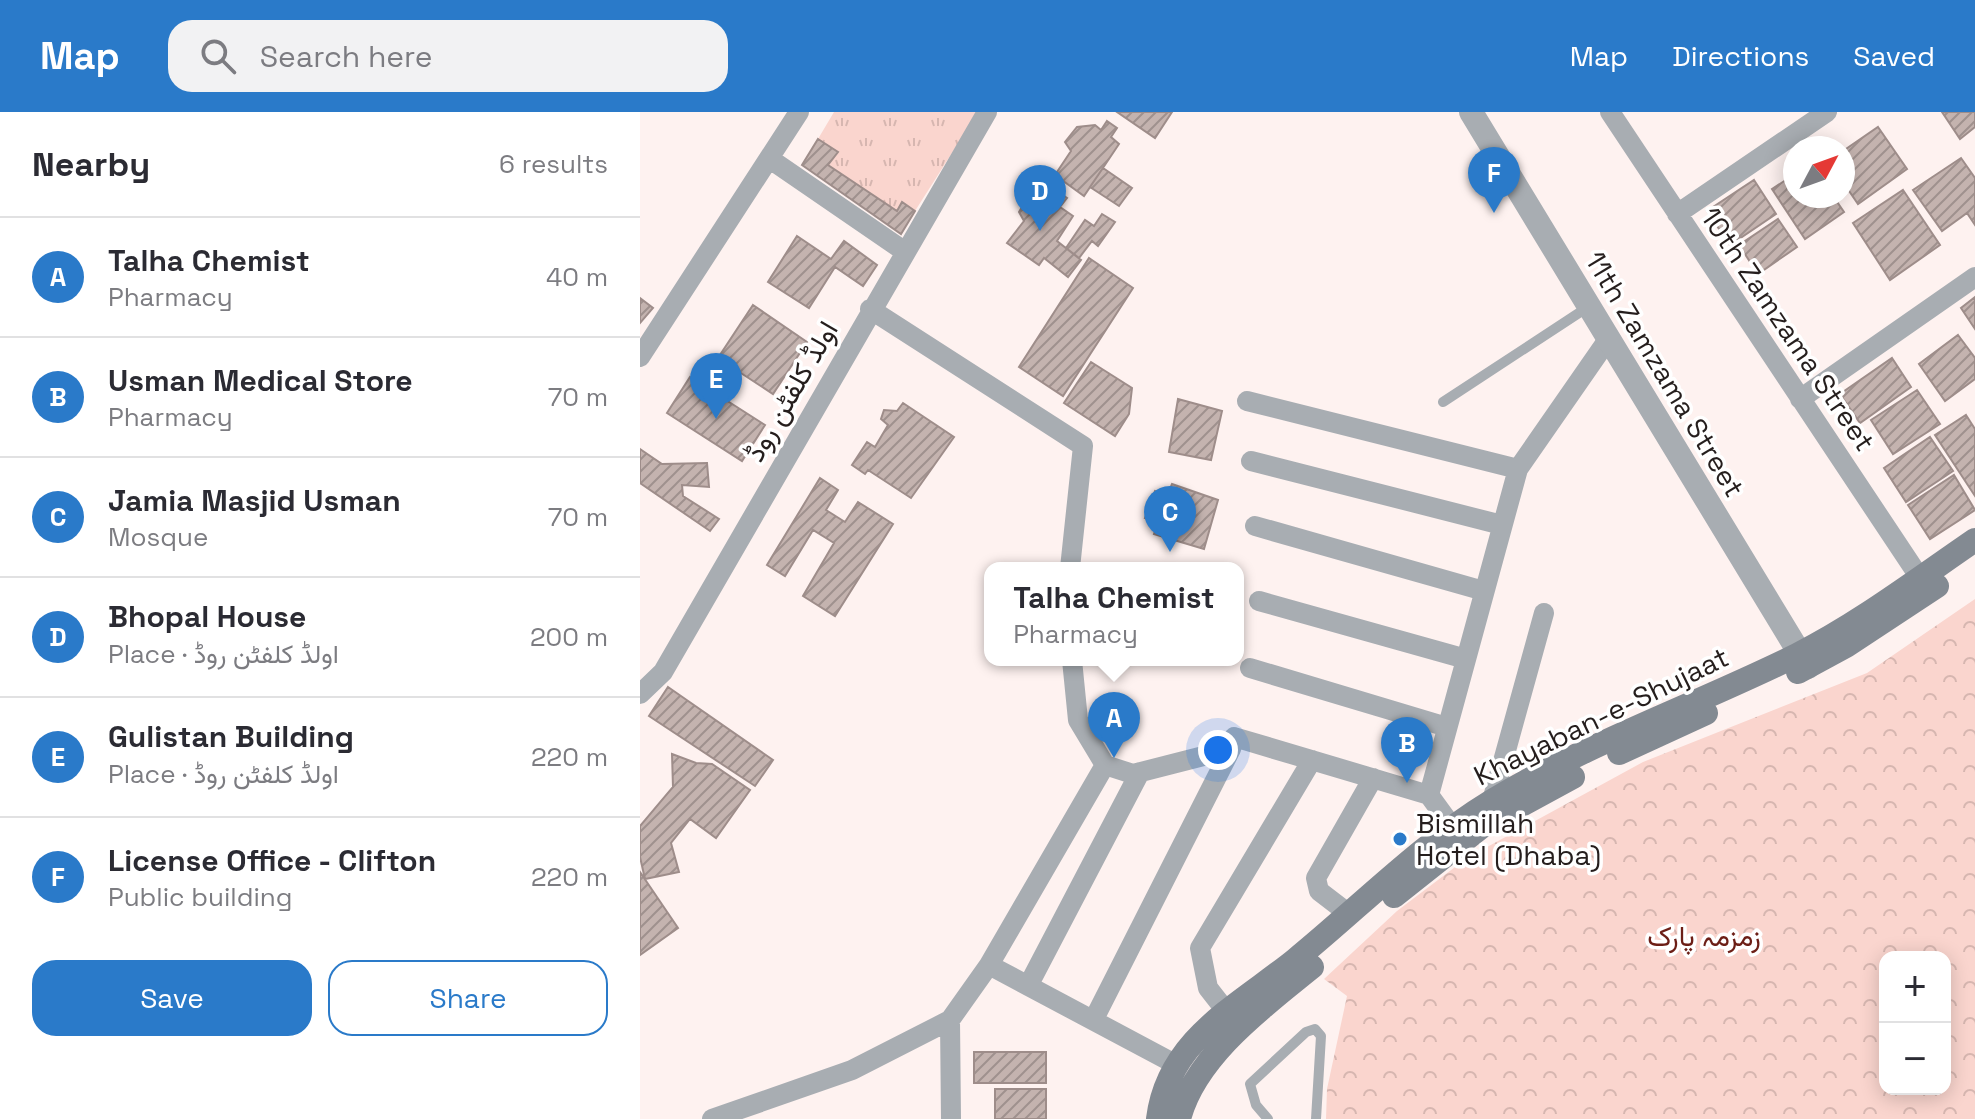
<!DOCTYPE html>
<html lang="en">
<head>
<meta charset="utf-8">
<style>
	:root { --surface:#fff; --page:#f2f2f3; --text:#2b2b33; --muted:#7c7c81; --line:#e1e1e2; --accent:#2a7ac9 }
	body { margin:0; font-family:"Space Grotesk",Vazirmatn,sans-serif; background:var(--page); color:var(--text) }
	.controls { position:absolute; right:24px; bottom:24px; display:grid; overflow:hidden; border-radius:16px; box-shadow:0 4px 20px #0003 }
	.controls button { width:72px; height:72px; display:grid; place-items:center; padding:0; border:0; border-bottom:2px solid var(--line); background:var(--surface); color:var(--text); font:40px sans-serif }
	.compass { position:absolute; left:1143px; top:24px; width:72px; height:72px; border-radius:50%; background:var(--surface); box-shadow:0 4px 20px #0003; rotate:49deg }
	.you { position:absolute; left:578px; top:638px; width:28px; height:28px; margin:-20px; border:6px solid #fff; border-radius:50%; background:#1a73e8; box-shadow:0 0 0 12px #1a73e833 }
	.badge { display:grid; place-items:center; width:52px; height:52px; border-radius:50%; background:var(--accent); color:#fff; font-size:26px; font-weight:700 }
	.pin { position:absolute; translate:-50% -66px; filter:drop-shadow(0 2px 4px #0008) }
	.pin::after { content:''; position:absolute; top:42px; width:28px; height:24px; background:inherit; clip-path:polygon(0 0,100% 0,50% 100%) }
	.popup { position:absolute; left:344px; top:450px; width:260px; height:104px; box-sizing:border-box; display:grid; place-content:center; border-radius:16px; background:var(--surface); filter:drop-shadow(0 2px 6px #0005); font-size:26px; white-space:nowrap; color:var(--muted) }
	.popup b { font-size:30px; color:var(--text) }
	.popup::after { content:''; position:absolute; left:50%; top:100%; margin-left:-16px; border:16px solid transparent; border-top-color:var(--surface) }
	.list { margin:0; padding:0; list-style:none }
	h2 { display:flex; justify-content:space-between; align-items:center; height:104px; margin:0; padding:0 32px; font-size:34px }
	h2 small { font-size:26px; font-weight:400; color:var(--muted) }
	.list li { display:grid; grid-template-columns:52px 1fr auto; gap:24px; align-items:center; box-sizing:border-box; height:120px; padding:0 32px; border-top:2px solid var(--line) }
	.list b { display:block; font-size:30px; white-space:nowrap }
	.list p { margin:0; font-size:26px; white-space:nowrap; color:var(--muted) }
	.list em { font-size:26px; font-style:normal; color:var(--muted) }
	.actions { display:flex; gap:16px; padding:24px 32px }
	.actions a { flex:1; padding:18px 0; border:2px solid var(--accent); border-radius:24px; text-align:center; font-size:28px; color:var(--accent) }
	.actions .main { background:var(--accent); color:#fff }
	.icon { flex:none; width:44px; height:44px; fill:none; stroke:currentColor; stroke-width:2; stroke-linecap:round; stroke-linejoin:round }
	.map { position:relative; flex:none; width:1335px; height:1007px; overflow:hidden }
	header { display:flex; align-items:center; gap:48px; box-sizing:border-box; height:112px; padding:0 40px; background:var(--accent); color:#fff }
	header strong { font-size:38px }
	nav { display:flex; gap:44px; margin-inline-start:auto; font-size:28px }
	.search { width:560px; height:72px; background:var(--page); display:flex; align-items:center; gap:20px; box-sizing:border-box; padding:0 28px; border-radius:24px; color:var(--muted); font-size:30px }
	main { display:flex }
	aside { flex:1; background:var(--surface) }
	.map>svg:first-child { display:block }
	.grass { fill:url(#grass-tufts) }
	.park { fill:url(#park-crowns); fill-rule:evenodd }
	.building { fill:url(#building-hatch); stroke:#9e8d8a; stroke-width:2 }
	.lines { fill:none; stroke-linecap:round; stroke-linejoin:round }
	.service { stroke:#a8adb2; stroke-width:10 }
	.minor { stroke:#a8adb2; stroke-width:20 }
	.tertiary { stroke:#a8adb2; stroke-width:24 }
	.secondary { stroke:#838a92; stroke-width:24 }
	.poi-dot { fill:#2a7ac9; stroke:#fff; stroke-width:3 }
	.labels { text-anchor:middle; dominant-baseline:central; stroke-width:7; stroke-linejoin:round; paint-order:stroke }
	.street-label { font-size:28px; fill:#251e1d; stroke:#fff }
	.poi-label { font-size:28px; fill:#251e1d; stroke:#fff; text-anchor:start }
	.park-label { font-size:28px; fill:#6c1e16; stroke:#fff }
</style>
</head>
<body>
<header>
<strong>Map</strong>
<div class="search"><svg class="icon" aria-label="search" viewBox="0 0 24 24"><circle cx="10" cy="10" r="6"/><path d="M15 15l6 6"/></svg>Search here</div>
<nav><a>Map</a><a>Directions</a><a>Saved</a></nav>
</header>
<main>
<aside>
<h2>Nearby<small>6 results</small></h2>
<ul class="list">
<li><span class="badge">A</span><div><b>Talha Chemist</b><p>Pharmacy</p></div><em>40 m</em></li>
<li><span class="badge">B</span><div><b>Usman Medical Store</b><p>Pharmacy</p></div><em>70 m</em></li>
<li><span class="badge">C</span><div><b>Jamia Masjid Usman</b><p>Mosque</p></div><em>70 m</em></li>
<li><span class="badge">D</span><div><b>Bhopal House</b><p>Place · اولڈ کلفٹن روڈ</p></div><em>200 m</em></li>
<li><span class="badge">E</span><div><b>Gulistan Building</b><p>Place · اولڈ کلفٹن روڈ</p></div><em>220 m</em></li>
<li><span class="badge">F</span><div><b>License Office - Clifton</b><p>Public building</p></div><em>220 m</em></li>
</ul>
<div class="actions"><a class="main">Save</a><a>Share</a></div>
</aside>
<div class="map">
<svg width="1335" height="1007" viewBox="0 0 1335 1007">
	<defs>
		<pattern id="grass-tufts" width="24" height="20" patternUnits="userSpaceOnUse" patternTransform="scale(2)"><rect width="24" height="20" fill="#fad5ce"/><path d="M3 7l-1-3M5 7V3M7 7l1-3M15 17l-1-3M17 17v-4M19 17l1-3" fill="none" stroke="#d6b6b0"/></pattern>
		<pattern id="park-crowns" width="20" height="18" patternUnits="userSpaceOnUse" patternTransform="scale(2)"><rect width="20" height="18" fill="#fad5ce"/><path d="M2 6a3 3 0 1 1 6 0M12 15a3 3 0 1 1 6 0" fill="none" stroke="#d6b6b0"/></pattern>
		<pattern id="building-hatch" width="6" height="6" patternUnits="userSpaceOnUse" patternTransform="scale(2)"><rect width="6" height="6" fill="#c4b3af"/><path d="M-1 1l2-2M0 6l6-6M5 7l2-2" fill="none" stroke="#9f918e"/></pattern>
	</defs>
	<rect width="100%" height="100%" fill="#fef2f0"/>
	<path class="grass" d="M194,0H338L275,99L262,91L257,99L188,53L197,40L178,27Z"/>
	<path class="park" d="M1335,487V1007H686L687,977L707,884L684,867L757,799L827,746L1003,650L1227,561ZM1245,845H1305V977H1245Z"/>
	<path class="building" d="M477,0H532L515,26Z
		M1302,0H1335V15L1320,27Z
		M467,9L477,16L471,25L479,32L444,84L415,63L431,39L425,30L437,15L455,13L461,18Z
		M1238,15L1267,57L1218,92L1203,70L1209,66L1203,57V39Z
		M178,27L198,40L188,53L257,99L262,90L275,99L261,122L162,53Z
		M1321,46L1335,66V113L1327,101L1302,119L1273,78Z
		M463,56L492,76L479,94L450,75Z
		M1155,62V84H1193L1204,100L1165,127L1132,77Z
		M1114,68L1136,102L1090,133L1067,99Z
		M1263,78L1300,133L1250,168L1213,111Z
		M417,79L427,86L420,95L433,104L417,129L441,148L428,165L404,146L399,153L367,131L384,109L379,100L388,85L406,84L411,88Z
		M462,102L475,110L458,134L452,129L439,146L426,136L445,108L454,114Z
		M1138,107L1157,135L1118,162L1099,133Z
		M157,124L191,147L204,129L237,153L223,174L195,155L169,196L128,170Z
		M449,146L493,176L423,284L379,255Z
		M1335,185V217L1321,196Z
		M0,186L13,196L0,211Z
		M113,193L167,230L133,282L78,246Z
		M1318,223L1335,246V267L1305,289L1279,252Z
		M1252,246L1271,275L1220,311L1200,282Z
		M451,250L492,276L489,302L475,324L424,291Z
		M50,265L125,313L102,349L27,301Z
		M1277,278L1300,312L1253,342L1231,308Z
		M538,287L582,299L571,348L529,340Z
		M263,291L314,325L271,386L228,358L225,362L212,353L227,330L235,335L248,313L241,307L244,298L257,299Z
		M1326,303L1335,317V384L1295,323Z
		M1290,325L1313,359L1266,390L1244,356Z
		M0,337L22,352L67,351L69,375L42,373L43,384L79,407L70,419L0,371Z
		M1314,363L1335,398L1290,427L1268,393Z
		M180,366L198,378L186,398L205,410L218,390L253,412L195,504L163,484L194,431L173,418L145,464L127,453Z
		M532,372L578,388L564,437L514,422L518,410L505,406L515,379L527,384Z
		M28,575L133,648L115,674L9,604Z
		M32,642L56,651L72,652L110,678L76,726L50,707L31,731L39,760L5,767L0,745V714L33,675Z
		M0,760L38,816L0,843Z
		M334,940H406V971H334Z
		M355,977H406V1007H355Z"/>
	<g class="lines">
		<path class="service" d="M803,290L948,195
			M628,1007L616,993L610,972L666,920L675,917L681,924L676,1007"/>
		<path class="minor" d="M970,0L1280,466
			M130,47L264,139
			M1037,102L1187,0
			M230,197L443,334L430,456
			M0,245L159,0
			M1160,287L1335,165
			M607,289L878,357L969,226
			M611,349L862,413
			M615,414L844,479
			M619,489L826,547
			M432,548L438,608L465,653
			M610,556L807,615
			M0,582L23,560L347,0
			M852,689L904,501
			M813,716L789,683L878,357
			M709,802L679,779L676,766L733,666
			M349,853L535,952
			M388,874L500,660
			M586,899L568,876L560,836L672,648
			M454,907L591,637
			M310,908L311,1007
			M72,1007L212,958L310,908L349,853L465,653L493,662L591,637L594,625L789,683"/>
		<path class="tertiary" d="M831,0L1168,555"/>
		<path class="secondary" d="M1158,560L1206,534L1297,474
			M979,641L1066,601
			M754,784L841,715L933,665
			M518,1007C528,927 598,894 655,848C720,795 780,733 852,689C949,630 1056,593 1157,543C1220,511 1278,467 1335,428
			M539,1007C555,944 624,894 672,855"/>
	</g>
	<circle class="poi-dot" cx="760" cy="727" r="8"/>
	<g class="labels">
		<g class="street-label">
			<text transform="translate(1148 217) rotate(56)">10th Zamzama Street</text>
			<text transform="translate(1025 262) rotate(59)">11th Zamzama Street</text>
			<text transform="translate(151 279) rotate(-60)">اولڈ کلفٹن روڈ</text>
			<text transform="translate(961 604) rotate(-26)">Khayaban-e-Shujaat</text>
		</g>
		<g class="poi-label">
			<text x="776" y="711">Bismillah<tspan x="776" dy="32">Hotel (Dhaba)</tspan></text>
		</g>
		<g class="park-label">
			<text x="1064" y="824">زمزمہ پارک</text>
		</g>
	</g>
</svg>
<div class="controls">
<button>+</button>
<button>−</button>
</div>
<svg class="compass" viewBox="-18 -18 36 36"><path d="M0-13l5 13h-10z" fill="#e53935"/><path d="M0 13l5-13h-10z" fill="#7c7c81"/></svg>
<div class="you"></div>
<div class="pin badge" style="left:474px;top:646px">A</div>
<div class="popup"><b>Talha Chemist</b>Pharmacy</div>
<div class="pin badge" style="left:767px;top:671px">B</div>
<div class="pin badge" style="left:530px;top:440px">C</div>
<div class="pin badge" style="left:400px;top:119px">D</div>
<div class="pin badge" style="left:76px;top:307px">E</div>
<div class="pin badge" style="left:854px;top:101px">F</div>
</div>
</main>
</body>
</html>
